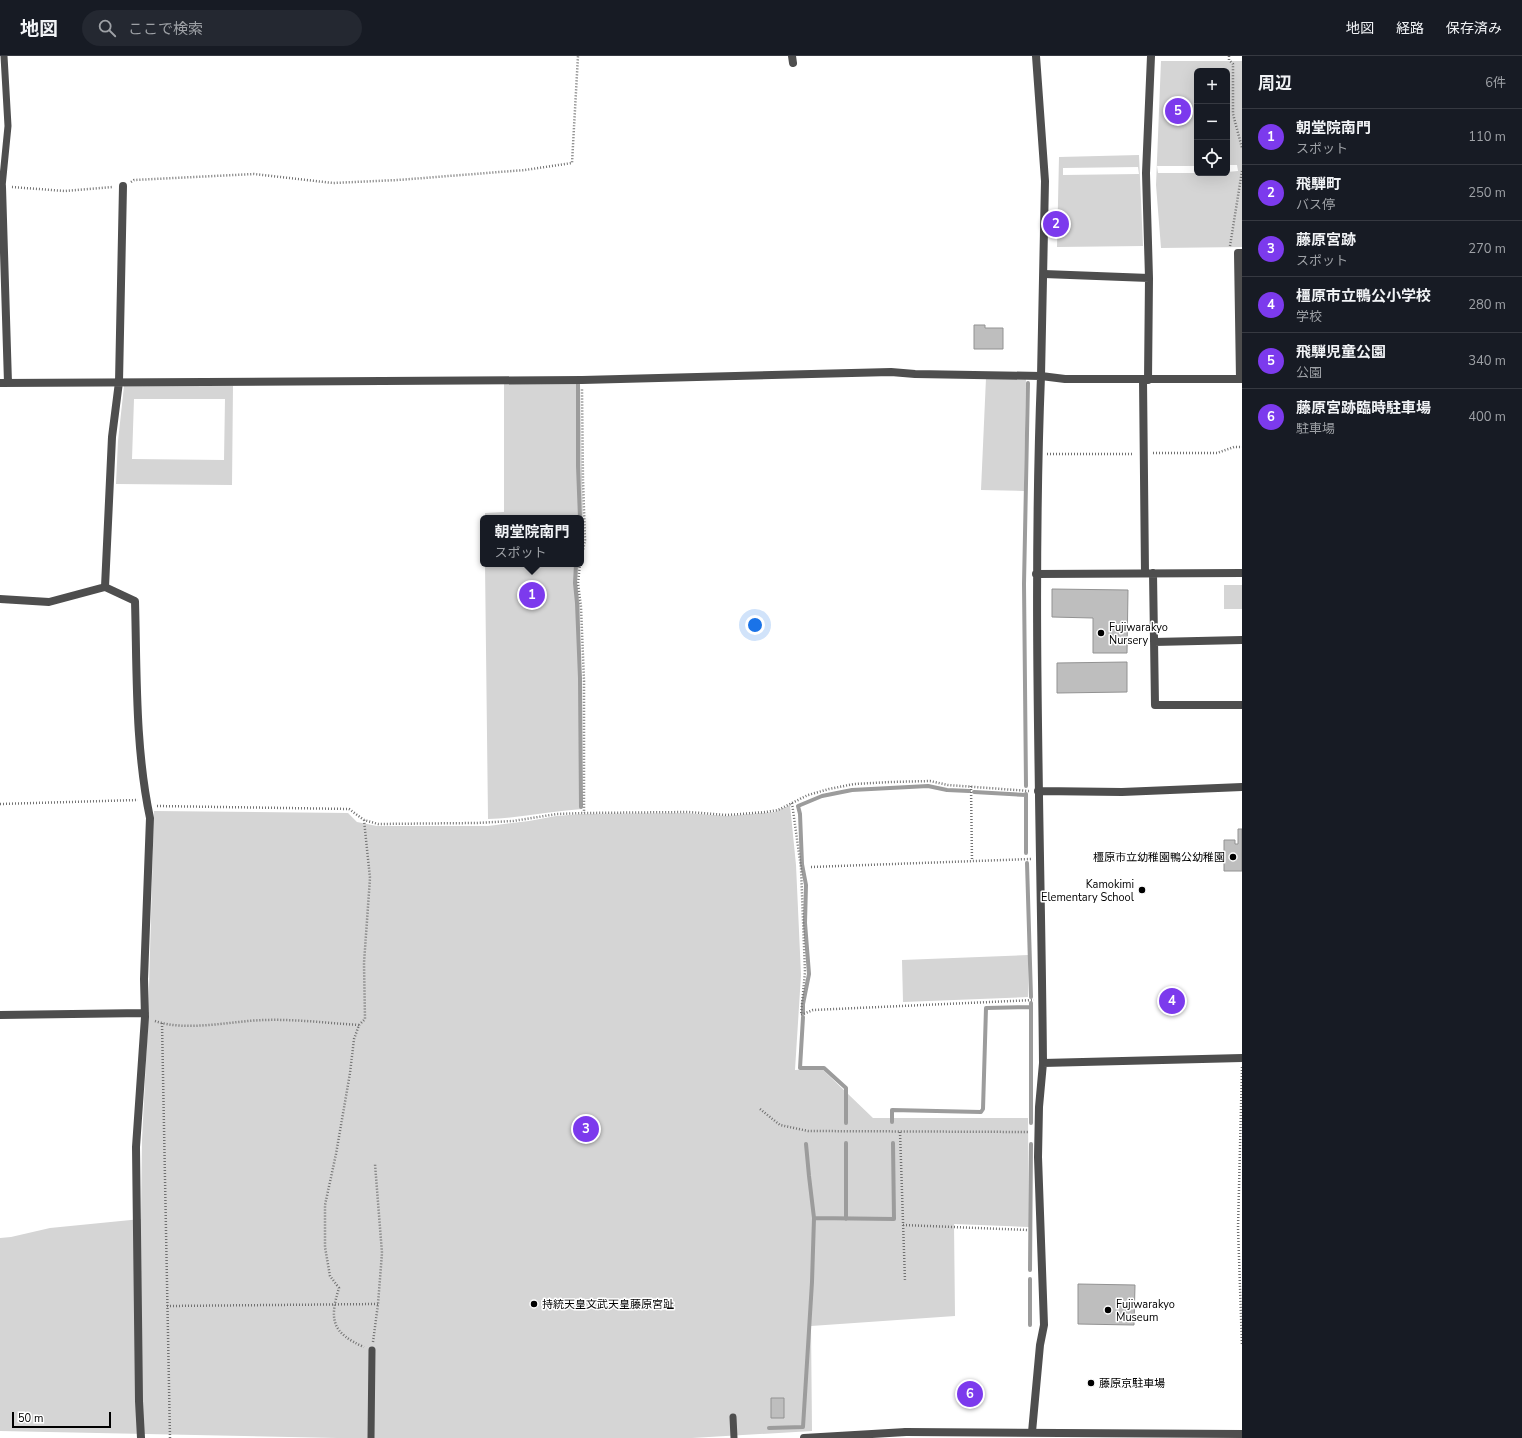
<!DOCTYPE html>
<html lang="ja">
<head>
<meta charset="utf-8">
<style>
	:root { --surface:#171b24; --page:#242831; --text:#f1f3f6; --muted:#9ea1a6; --line:#363941; --accent:#7c3aed }
	body { margin:0; font-family:"Nunito Sans","Noto Sans JP",sans-serif; background:var(--page); color:var(--text) }
	.controls { position:absolute; right:12px; top:12px; display:grid; overflow:hidden; border-radius:6px; box-shadow:0 4px 16px #0002 }
	.controls button { width:36px; height:36px; display:grid; place-items:center; padding:0; border:0; border-bottom:1px solid var(--line); background:var(--surface); color:var(--text); font:20px sans-serif }
	.scale { position:absolute; left:12px; bottom:10px; width:99px; box-sizing:border-box; padding-left:4px; border:2px solid #000; border-top:0; font-size:11px; line-height:14px; white-space:nowrap; color:#000; -webkit-text-stroke:3px #fff; paint-order:stroke }
	.you { position:absolute; left:755px; top:569px; width:14px; height:14px; margin:-10px; border:3px solid #fff; border-radius:50%; background:#1a73e8; box-shadow:0 0 0 6px #1a73e833 }
	.badge { display:grid; place-items:center; width:26px; height:26px; border-radius:50%; background:var(--accent); color:#fff; font-size:13px; font-weight:700 }
	.pin { position:absolute; translate:-50% -50%; border:2px solid #fff; box-shadow:0 1px 4px #0006 }
	.popup { position:absolute; left:480px; top:459px; width:104px; height:52px; box-sizing:border-box; display:grid; place-content:center; border-radius:6px; background:var(--surface); filter:drop-shadow(0 1px 3px #0005); font-size:13px; white-space:nowrap; color:var(--muted) }
	.popup b { font-size:15px; color:var(--text) }
	.popup::after { content:''; position:absolute; left:50%; top:100%; margin-left:-8px; border:8px solid transparent; border-top-color:var(--surface) }
	.list { margin:0; padding:0; list-style:none }
	h2 { display:flex; justify-content:space-between; align-items:center; height:52px; margin:0; padding:0 16px; font-size:17px }
	h2 small { font-size:13px; font-weight:400; color:var(--muted) }
	.list li { display:grid; grid-template-columns:26px 1fr auto; gap:12px; align-items:center; box-sizing:border-box; height:56px; padding:0 16px; border-top:1px solid var(--line) }
	.list b { display:block; font-size:15px; white-space:nowrap }
	.list p { margin:0; font-size:13px; white-space:nowrap; color:var(--muted) }
	.list em { font-size:13px; font-style:normal; color:var(--muted) }
	.icon { flex:none; width:22px; height:22px; fill:none; stroke:currentColor; stroke-width:2; stroke-linecap:round; stroke-linejoin:round }
	.map { position:relative; flex:none; width:1242px; height:1382px; overflow:hidden }
	header { display:flex; align-items:center; gap:24px; box-sizing:border-box; height:56px; padding:0 20px; background:var(--surface); border-bottom:1px solid var(--line) }
	header strong { font-size:19px }
	nav { display:flex; gap:22px; margin-inline-start:auto; font-size:14px }
	.search { width:280px; height:36px; background:var(--page); display:flex; align-items:center; gap:10px; box-sizing:border-box; padding:0 14px; border-radius:22px; color:var(--muted); font-size:15px }
	main { display:flex }
	aside { flex:1; background:var(--surface) }
	.map>svg:first-child { display:block }
	.green { fill:#d5d5d5; fill-rule:evenodd }
	.lines { fill:none; stroke-linecap:round; stroke-linejoin:round }
	.stream { stroke:#9c9c9c; stroke-width:4 }
	.building { fill:#bebebe; stroke:#929292 }
	.path { stroke:#707070; stroke-width:2.5; stroke-dasharray:1 2; stroke-linecap:butt }
	.service { stroke:#4e4e4e; stroke-width:7 }
	.minor { stroke:#4e4e4e; stroke-width:8 }
	.tertiary { stroke:#4e4e4e; stroke-width:8 }
	.poi-dot { fill:#000; stroke:#fff; stroke-width:1.5 }
	.labels { text-anchor:middle; dominant-baseline:central; stroke-width:3; stroke-linejoin:round; paint-order:stroke }
	.poi-label { font-size:11px; fill:#000; stroke:#fff; text-anchor:start }
</style>
</head>
<body>
<header>
<strong>地図</strong>
<div class="search"><svg class="icon" aria-label="search" viewBox="0 0 24 24"><circle cx="10" cy="10" r="6"/><path d="M15 15l6 6"/></svg>ここで検索</div>
<nav><a>地図</a><a>経路</a><a>保存済み</a></nav>
</header>
<main>
<div class="map">
<svg width="1242" height="1382" viewBox="0 0 1242 1382">
	<rect width="100%" height="100%" fill="#fff"/>
	<path class="green" d="M1161,5H1242V191L1161,192L1156,129ZM1197,15H1227V109H1237L1238,115L1227,116V117H1158L1157,110H1197Z
		M1139,99L1143,190L1057,191L1059,101ZM1138,111L1139,118L1063,119V112Z
		M986,322H1026L1024,435L981,434Z
		M504,328H580L583,467L581,498V462H485V457L504,456Z
		M124,330H233L232,429L116,428L118,385ZM134,343H225L224,404L132,403Z
		M485,508H579L577,524L580,549L582,753C551,755 520,762 488,763Z
		M1224,529H1242V553H1224Z
		M790,749L796,809L801,919L795,1014L821,1012L873,1062H1028L1029,1171L954,1168L955,1260L811,1270L812,1375L692,1382H337L0,1375V1182L11,1181L50,1172L141,1163L142,1084L148,966L154,755L348,757L357,766L377,770H488L529,765L556,760L582,758L685,757L728,760L774,756Z
		M1028,899V941L903,946L902,904Z"/>
	<g class="lines">
		<path class="stream" d="M578,328V410L580,462
			M576,508L575,527L577,547L580,622L581,751
			M1026,730L1024,528L1028,327
			M974,736L1026,739
			M1026,738V797
			M1027,807L1031,941
			M803,957V948L809,918L805,867L806,829L802,808L800,758L798,750L822,740L852,734L928,730L947,734L969,735
			M803,961L800,1012H824L846,1032V1067
			M892,1066V1054L981,1056L983,1053L986,952L1031,951
			M1031,1067V947
			M846,1087V1163
			M806,1088L809,1120L814,1162
			M1030,1214L1031,1088
			M1030,1269V1223
			M769,1372L803,1371L812,1226L814,1162L894,1163L893,1087"/>
	</g>
	<path class="building" d="M974,269H985V272H1003V293H974Z
		M1052,533L1128,534L1127,597H1093V562L1052,561Z
		M1127,606V636L1057,637V607Z
		M1238,773H1242V815H1224V784H1235V788H1238Z
		M1078,1228L1135,1229L1134,1269L1078,1268Z
		M771,1342H784V1362H771Z"/>
	<g class="lines">
		<path class="path" d="M1229,0V4L1233,8V58L1242,92
			M131,126L134,124L254,118L333,127L398,124L525,114L572,107L578,0
			M12,131L65,135L113,131
			M1230,190L1242,115
			M1153,397H1217L1234,391H1242
			M1047,398H1134
			M581,505L585,484L583,424L582,333
			M580,508L578,527L581,551L584,625V757
			M971,730L972,805
			M792,747L801,812L805,916L801,959L813,954L1034,944
			M0,748L138,744
			M157,750L349,753L364,764L378,768L476,767L513,765L557,758L584,757L688,756L727,759L766,756L778,754L808,739L829,733L854,728L891,726L930,725L948,729L1029,735
			M364,764L370,822L364,907L365,963L359,969L354,983L350,1017L336,1098L325,1149V1191L330,1220L339,1232C329,1264 332,1277 364,1291
			M811,811L1031,803
			M155,965C186,976 231,965 264,964C296,963 327,967 359,969
			M162,967L170,1382
			M1242,1011L1238,1172L1242,1290
			M760,1053L780,1069L808,1075L1029,1076
			M900,1076L905,1225
			M903,1169L1028,1174
			M167,1250L378,1248
			M373,1286L378,1248L382,1197L375,1108"/>
		<path class="service" d="M2,131L8,70L4,0
			M733,1361L734,1382
			M371,1382L372,1294"/>
		<path class="minor" d="M792,0L793,7
			M2,131L8,327
			M1044,218L1149,222
			M1240,323L1238,197H1242
			M1143,324L1145,517
			M1148,324L1149,222L1146,117L1151,0
			M0,327L582,324L891,316L915,318L1041,320C1032,549 1041,778 1043,1007L1039,1051L1038,1101L1044,1269L1040,1289L1032,1376
			M1153,517L1155,649H1242
			M1036,518L1242,517
			M105,531L112,381L119,326L123,130
			M0,543L49,546L105,531L135,545C137,617 135,691 150,762L144,923L145,961L136,1091L139,1345L141,1382
			M1154,586L1242,584
			M1038,735L1122,736L1242,731
			M0,959L145,957
			M1043,1007L1242,1002
			M804,1382L906,1376"/>
		<path class="tertiary" d="M1036,0L1045,125L1041,320L1065,323H1242
			M906,1376L1242,1378"/>
	</g>
	<g class="poi-dot">
		<circle cx="1101" cy="577" r="4"/>
		<circle cx="1233" cy="801" r="4"/>
		<circle cx="1142" cy="834" r="4"/>
		<circle cx="534" cy="1248" r="4"/>
		<circle cx="1108" cy="1254" r="4"/>
		<circle cx="1091" cy="1327" r="4"/>
	</g>
	<g class="labels">
		<g class="poi-label">
			<text x="1109" y="571">Fujiwarakyo<tspan x="1109" dy="13">Nursery</tspan></text>
			<text x="1225" y="801" text-anchor="end">橿原市立幼稚園鴨公幼稚園</text>
			<text x="1134" y="828" text-anchor="end">Kamokimi<tspan x="1134" dy="13">Elementary School</tspan></text>
			<text x="542" y="1248">持統天皇文武天皇藤原宮趾</text>
			<text x="1116" y="1248">Fujiwarakyo<tspan x="1116" dy="13">Museum</tspan></text>
			<text x="1099" y="1327">藤原京駐車場</text>
		</g>
	</g>
</svg>
<div class="controls">
<button>+</button>
<button>−</button>
<button><svg class="icon" aria-label="locate" viewBox="0 0 24 24"><circle cx="12" cy="12" r="6"/><path d="M12 2v4M12 18v4M2 12h4M18 12h4"/></svg></button>
</div>
<div class="scale">50 m</div>
<div class="you"></div>
<div class="pin badge" style="left:532px;top:539px">1</div>
<div class="popup"><b>朝堂院南門</b>スポット</div>
<div class="pin badge" style="left:1056px;top:168px">2</div>
<div class="pin badge" style="left:586px;top:1073px">3</div>
<div class="pin badge" style="left:1172px;top:945px">4</div>
<div class="pin badge" style="left:1178px;top:55px">5</div>
<div class="pin badge" style="left:970px;top:1338px">6</div>
</div>
<aside>
<h2>周辺<small>6件</small></h2>
<ul class="list">
<li><span class="badge">1</span><div><b>朝堂院南門</b><p>スポット</p></div><em>110 m</em></li>
<li><span class="badge">2</span><div><b>飛騨町</b><p>バス停</p></div><em>250 m</em></li>
<li><span class="badge">3</span><div><b>藤原宮跡</b><p>スポット</p></div><em>270 m</em></li>
<li><span class="badge">4</span><div><b>橿原市立鴨公小学校</b><p>学校</p></div><em>280 m</em></li>
<li><span class="badge">5</span><div><b>飛騨児童公園</b><p>公園</p></div><em>340 m</em></li>
<li><span class="badge">6</span><div><b>藤原宮跡臨時駐車場</b><p>駐車場</p></div><em>400 m</em></li>
</ul>
</aside>
</main>
</body>
</html>
